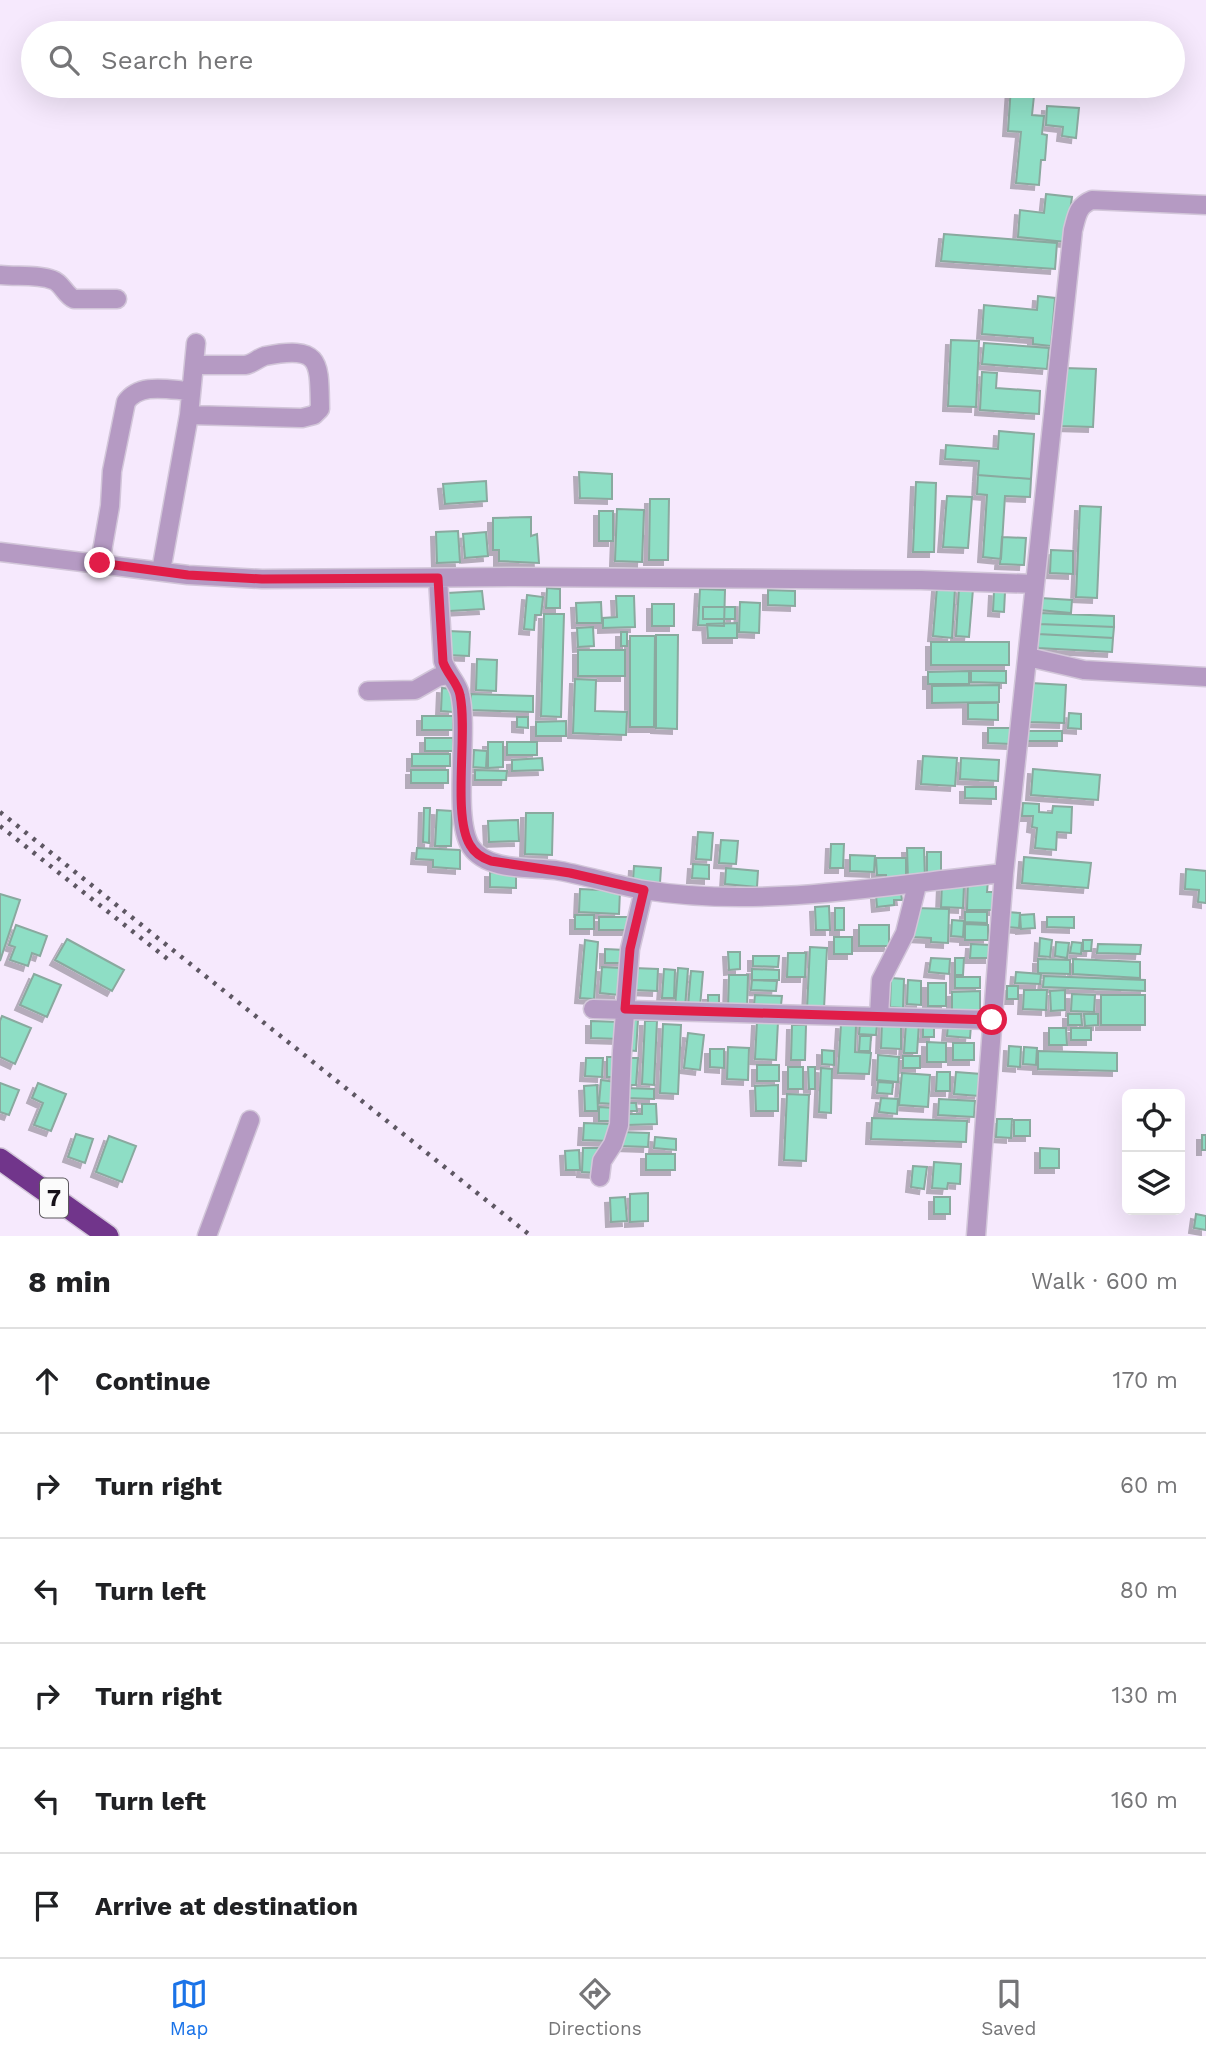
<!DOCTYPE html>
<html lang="en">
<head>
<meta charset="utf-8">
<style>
	:root { --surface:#fff; --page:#f6f6f6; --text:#202124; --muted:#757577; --line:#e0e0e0; --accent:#1a73e8 }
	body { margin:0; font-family:"Work Sans",sans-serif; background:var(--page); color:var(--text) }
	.controls { position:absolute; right:21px; bottom:21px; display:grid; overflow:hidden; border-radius:10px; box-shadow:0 7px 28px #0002 }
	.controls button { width:63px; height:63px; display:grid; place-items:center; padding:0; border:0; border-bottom:2px solid var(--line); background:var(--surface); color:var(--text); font:35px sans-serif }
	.stop { position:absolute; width:21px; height:21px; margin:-16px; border:5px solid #e11d48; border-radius:50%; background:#fff }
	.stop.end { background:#e11d48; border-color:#fff; box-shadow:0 2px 7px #0008 }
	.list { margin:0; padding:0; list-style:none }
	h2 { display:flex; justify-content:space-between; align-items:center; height:91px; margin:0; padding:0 28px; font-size:30px }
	h2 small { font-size:23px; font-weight:400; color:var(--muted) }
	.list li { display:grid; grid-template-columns:46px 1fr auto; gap:21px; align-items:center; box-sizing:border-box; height:105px; padding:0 28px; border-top:2px solid var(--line) }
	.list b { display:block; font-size:26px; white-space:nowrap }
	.list em { font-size:23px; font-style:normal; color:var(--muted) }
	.icon { flex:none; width:38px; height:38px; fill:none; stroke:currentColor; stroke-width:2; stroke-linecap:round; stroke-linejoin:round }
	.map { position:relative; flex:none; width:1206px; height:1236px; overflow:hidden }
	.search { position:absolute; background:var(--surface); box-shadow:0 7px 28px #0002; left:21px; right:21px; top:21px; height:77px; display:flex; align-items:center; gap:18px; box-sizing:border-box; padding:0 24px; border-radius:38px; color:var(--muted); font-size:26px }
	.sheet { height:721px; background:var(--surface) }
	nav { display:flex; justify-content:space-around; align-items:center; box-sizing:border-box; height:98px; border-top:2px solid var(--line); background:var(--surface); font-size:19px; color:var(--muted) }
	nav a { display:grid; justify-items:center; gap:4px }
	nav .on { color:var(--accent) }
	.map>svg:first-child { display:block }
	.building { fill:#8edec5; stroke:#8aa99f; stroke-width:2; filter:url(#shadow) }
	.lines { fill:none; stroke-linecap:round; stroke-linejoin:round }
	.street-casing { stroke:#d2c6d9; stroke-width:21 }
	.highway-casing { stroke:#d2c6d9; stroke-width:24 }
	.street { stroke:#b59ac3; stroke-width:18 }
	.highway { stroke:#71358b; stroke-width:21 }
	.rail { stroke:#5e5763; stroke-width:4.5; stroke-dasharray:3.5 7; stroke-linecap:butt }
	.route { stroke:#e11d48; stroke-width:9 }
	.labels { text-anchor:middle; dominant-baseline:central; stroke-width:5; stroke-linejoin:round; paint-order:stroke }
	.shield { fill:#fbfbfb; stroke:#5b575d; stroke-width:2 }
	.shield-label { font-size:23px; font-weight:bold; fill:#161119 }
</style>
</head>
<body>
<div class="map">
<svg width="1206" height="1236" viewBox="0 0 1206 1236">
	<defs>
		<filter id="shadow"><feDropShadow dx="-5" dy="5" stdDeviation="0" flood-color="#0004"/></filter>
	</defs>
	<rect width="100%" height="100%" fill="#f6e9fd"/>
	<path class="building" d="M1011,86H1035L1032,115L1044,116L1042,134L1047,135L1045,160H1041L1039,185L1016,183L1021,132L1008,131Z
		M1055,86H1091V89Z
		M1047,106L1079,108L1076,138L1062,136L1063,127L1046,125Z
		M1046,194L1072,197L1066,242L1018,237L1020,210L1044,213Z
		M944,234L1057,243L1055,269L941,261Z
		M1038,296L1055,298L1051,346L1033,344V338L982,334L984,305L1037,310Z
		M951,340L979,341L976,407L948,406Z
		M984,343L1049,348L1047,369L982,364Z
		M1064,368L1096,369L1093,427L1061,426Z
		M982,372L997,373L996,388L1040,391L1039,414L980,410Z
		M999,431L1034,434L1031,479L978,475L979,461L945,459L946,445L998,449Z
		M579,472L612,474V499L580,498Z
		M978,475L1031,479L1030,497L1005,496L1001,559L983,557L987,495L977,494Z
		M486,481L487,501L445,504L443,484Z
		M916,482L936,483L934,552H913Z
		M947,496L972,497L968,548L943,547Z
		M650,499H669L668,560H649Z
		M1080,506L1101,507L1097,598L1076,597Z
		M617,509L644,510L642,562L615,561Z
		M599,511H613V541H599Z
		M531,517V536L537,534L539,563L499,561V550H493V518Z
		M458,531L460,562L437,563L436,532Z
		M486,532L488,556L465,558L463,534Z
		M1002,537L1026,538L1024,565L1000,564Z
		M1051,550L1073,551V574L1050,573Z
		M937,587L955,588L952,638L933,636Z
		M547,588L560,589V608H546Z
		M959,588L973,589L969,637L956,636Z
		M700,589L725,590L724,626L698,625Z
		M768,590L795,591V606L768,605Z
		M482,591L484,609L449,611L448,593Z
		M994,591L1005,592L1004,612L993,611Z
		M527,595L543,597L541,615H535L534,630L524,629Z
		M616,596H634L635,627L603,628V618L617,617Z
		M1040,598L1072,600L1071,613L1039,610Z
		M601,602L602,623H577L576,603Z
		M740,602L760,603L759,633L739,632Z
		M652,604H674V626H652Z
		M703,607H735V619H703Z
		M1039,613L1114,616V627L1039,624Z
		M544,614H564L561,717L541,716Z
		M737,623V638H708L707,624Z
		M1039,624L1114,627L1113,638L1038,634Z
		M593,627L594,646L578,647L577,628Z
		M448,631L470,632L469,656L447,655Z
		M621,632H627V646H621Z
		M1038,634L1113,638L1112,652L1038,648Z
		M656,635H678L677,729L656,728Z
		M630,636H655L654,727H630Z
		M931,642H1009V665H931Z
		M578,650H625V676H578Z
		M477,659L497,660L496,691L476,690Z
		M969,671V684H928V672Z
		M971,671H1006V683L971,682Z
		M575,679L596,680L595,711L627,712L626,735L573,733Z
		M1031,683L1066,685L1064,723L1029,722Z
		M999,685V702L932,703V686Z
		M442,688L454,689L453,712L441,711Z
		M471,694L533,696V712L470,710Z
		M968,703H998V720L968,719Z
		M1069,713L1081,714V729L1068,728Z
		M422,716H453V730H422Z
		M517,717H528V728L517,727Z
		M566,721V736H536V722Z
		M988,728H1011V744L988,743Z
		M1026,731H1062V741H1026Z
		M425,738H453V751H425Z
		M488,742H503V767L488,768Z
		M507,742H537V755H507Z
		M474,750L487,751L486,768L473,767Z
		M412,754H450V766H412Z
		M923,756L957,758L955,786L921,784Z
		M542,758L543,770L512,771V760Z
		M961,758L999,760L998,781L960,779Z
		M1033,769L1100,775L1098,800L1031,795Z
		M411,770H448V783H411Z
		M475,770L507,771L506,780H475Z
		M965,787H996V799L965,798Z
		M1023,803L1039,804V812L1052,813L1053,806L1072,807L1071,833L1057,832L1056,850L1035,848L1037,828L1032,827L1033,816H1022Z
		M424,808H430L429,843L423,842Z
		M437,810L452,811L451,846H435Z
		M526,813H553L552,855L525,854Z
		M518,820L519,841L489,842L488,821Z
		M698,832L713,833L711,860L696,859Z
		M721,840L738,841L736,864L719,863Z
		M831,844H844L843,868H830Z
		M417,848L460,850V869L433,867V860L416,859Z
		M907,848H924L925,879L908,880Z
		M927,852H941V875H927Z
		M850,855L875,856L874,872L850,871Z
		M1024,857L1091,863L1088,888L1022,883Z
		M876,858H906V881L886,882V875H877Z
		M693,864L709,865V879L692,878Z
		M634,866L661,868L660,883L633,881Z
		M726,868L758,871L757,887L725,884Z
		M1186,869L1206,871V903L1198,902L1199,890L1185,889Z
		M490,872L516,873V888L490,887Z
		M968,880H988L987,892H994V910H967Z
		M942,883L964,885L963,908L941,907Z
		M580,889L620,891L619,914L579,912Z
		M901,893L902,900H894V905L877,907L876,895Z
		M0,894L20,900L0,961Z
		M829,906L830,930H816L815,907Z
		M835,908H844V930H835Z
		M915,908L949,909L948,943L931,942V938L913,937Z
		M965,912H987V923L965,922Z
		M1007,912L1020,913L1019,928L1007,927Z
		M1034,914L1035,928L1021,929L1020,915Z
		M575,915H594V929H575Z
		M599,917H631V930H599Z
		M1047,917H1074V928L1047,927Z
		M952,920L964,921L963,937L951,936Z
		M965,924L988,925V940H965Z
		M16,925L47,936L40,956L32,953L28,966L10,960L15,947L9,945Z
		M859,925H889V946H859Z
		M834,937H852V954H834Z
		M1040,938L1052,940L1050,957L1039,956Z
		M67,939L124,970L112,991L55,960Z
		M585,940L598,942L594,999L580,998Z
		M1083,940H1092L1091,951H1083Z
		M1056,942L1069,943L1067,958L1055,956Z
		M1072,942L1082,943L1081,954L1070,953Z
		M971,944L990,945V958H970Z
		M1098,944L1141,945L1140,954L1097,953Z
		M810,947L827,948L824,1009H807Z
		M605,949L625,950V963H605Z
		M728,952H740V969L729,970Z
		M788,953H806L805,977H787Z
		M753,956H779L778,967L753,966Z
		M931,958L950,959L949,974L929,972Z
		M955,958H964L963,975H955Z
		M1038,959L1070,960V974L1038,973Z
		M1073,959L1140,962V978L1073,974Z
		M602,967L621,968L619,995L600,993Z
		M634,968L658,969L657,991L634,990Z
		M678,968L688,969L685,1008H675Z
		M664,969L675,970L674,998H662Z
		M752,969L779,970V980H752Z
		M691,971L703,972L700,1007L688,1006Z
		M1016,972L1041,974L1040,984L1015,983Z
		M34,974L61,985L47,1017L20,1005Z
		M729,975H748L747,1009L728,1008Z
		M1044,976L1145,980V991L1043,987Z
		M955,977H980V988H955Z
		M891,978L904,979L903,1008L890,1007Z
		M752,980L777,981L776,991L751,990Z
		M908,980L921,981V1005L907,1004Z
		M928,983H946V1006H928Z
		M1007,986H1018V999H1007Z
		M1024,990H1047L1046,1010L1023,1009Z
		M1065,990V1010L1051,1011L1050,991Z
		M980,991V1011H952V992Z
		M1072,994L1095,995L1094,1012L1071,1011Z
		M708,995H719V1009H708Z
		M755,995L782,996L781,1005H754Z
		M1101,995H1145V1025H1101Z
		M1068,1014H1081L1082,1025H1068Z
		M1084,1014H1098V1025L1085,1026Z
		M2,1016L31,1028L15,1064L0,1057V1021Z
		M627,1019L638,1020L636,1051L625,1050Z
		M591,1021L620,1022V1039L591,1038Z
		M645,1021H657L654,1085L642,1084Z
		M757,1021L778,1022L776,1060L755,1059Z
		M860,1022L877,1024L876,1035L859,1034Z
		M882,1022L901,1023V1049L881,1048Z
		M906,1023H919L917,1053H904Z
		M663,1024L681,1025L678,1094L660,1093Z
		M841,1024L856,1025L855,1052L871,1053L869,1074L838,1073Z
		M923,1024H934V1037H923Z
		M948,1024L971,1025L970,1038L947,1036Z
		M792,1025H806L805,1060H791Z
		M1049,1028H1066L1067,1045H1049Z
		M1071,1028H1091V1040H1071Z
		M688,1033L704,1035L700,1070L684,1068Z
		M860,1036H871L870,1051H859Z
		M927,1042L946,1043V1062H927Z
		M953,1043H974V1060H953Z
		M1009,1046L1021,1047L1020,1067L1008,1066Z
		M728,1047L749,1048L748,1080L727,1079Z
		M1024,1047L1037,1048L1036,1065L1023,1064Z
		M710,1049H724V1068L710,1067Z
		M822,1050L834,1051V1065L822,1064Z
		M1038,1051L1117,1053V1071L1038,1069Z
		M878,1055L899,1057L898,1082L877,1080Z
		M903,1056H920V1068H903Z
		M607,1057H617V1077H607Z
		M586,1058H603L602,1077L585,1076Z
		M627,1058H638L636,1085H625Z
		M757,1065H779V1081H757Z
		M788,1067H803V1089H788Z
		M808,1067H815V1089H809Z
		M821,1068L832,1069L831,1113L819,1112Z
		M937,1072H950V1091H936Z
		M956,1072L981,1074L979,1096L954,1094Z
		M902,1073L930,1075L928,1107L899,1105Z
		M601,1080L616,1082L614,1104L599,1103Z
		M878,1082L893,1083L892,1094L877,1093Z
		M0,1083L19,1090L9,1115L0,1112Z
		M38,1083L66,1094L51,1131L34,1125L43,1103L32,1098Z
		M597,1085L598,1111H585L584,1086Z
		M778,1085V1111H756L755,1086Z
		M626,1088L654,1089V1099L626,1098Z
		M787,1094L809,1095L806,1161L784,1160Z
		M881,1098L898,1099L897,1114L879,1112Z
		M939,1099L975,1101L974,1117L938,1115Z
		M626,1103H636L637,1111H626Z
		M642,1104H656L657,1124L627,1125L626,1114H642Z
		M599,1107L615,1108V1121H599Z
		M872,1118L967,1121L966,1142L871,1139Z
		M997,1119H1012L1011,1138L996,1137Z
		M1014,1120H1030V1136H1014Z
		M584,1123L610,1124V1141L583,1140Z
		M621,1132L649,1133L648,1147L621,1146Z
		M76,1134L93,1139L85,1163L68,1157Z
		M1202,1135H1206V1150H1202Z
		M109,1136L136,1146L122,1182L96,1172Z
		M655,1137L676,1139V1150L654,1148Z
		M583,1148H598L597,1173L582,1172Z
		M1040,1148L1059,1149V1168H1040Z
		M579,1150L580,1170H566L565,1151Z
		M646,1154H675V1170H646Z
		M934,1162L961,1164L960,1184L948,1183L947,1189L932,1188Z
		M913,1166L927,1167L924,1189L911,1187Z
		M648,1193V1221L630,1222V1194Z
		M625,1197L627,1221L611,1222L610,1198Z
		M934,1197H950V1214H934Z
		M1196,1214L1206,1216V1230L1194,1228Z"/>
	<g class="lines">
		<g class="street-casing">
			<path id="street" d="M0,275C16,277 37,274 53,280C62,283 65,295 74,299H117
				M189,415L302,418L314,415L320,409C319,362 322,345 265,356C258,358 253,364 245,365H195
				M0,552L188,575L262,579L515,577L921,580L1034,584
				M100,563L110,506L112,471L126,402C140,382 169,390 191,391
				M161,571L189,415L196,343
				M438,578L443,661C447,674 458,683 460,694C469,732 452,817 471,847C487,871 530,867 555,870C585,875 614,885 644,890C763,909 885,885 1004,873
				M1028,657L1084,670L1206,677
				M368,691L415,690L438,677L448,675
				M593,1009L992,1020
				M879,1016L881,980L905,933L917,885
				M600,1177L602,1161L613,1144L619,1125L622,1051L630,949L644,890
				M207,1236L250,1120
				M976,1236L1004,873L1073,230C1077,216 1077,206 1092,200L1206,205"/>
		</g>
		<g class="highway-casing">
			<path id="highway" d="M0,1159L108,1236"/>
		</g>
		<use href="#street" class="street"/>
		<use href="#highway" class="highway"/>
		<path class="rail" d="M0,812L531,1236
			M0,826L170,961"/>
	</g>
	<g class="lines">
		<path class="route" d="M100,563L188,575L262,579L438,578L443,662C447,674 458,683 460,695C468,733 452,815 470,845C475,854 482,858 491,861L570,873L644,890L630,949L625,1009L992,1020"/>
	</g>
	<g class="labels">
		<rect class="shield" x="40" y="1178.5" width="28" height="39" rx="5"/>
		<g class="shield-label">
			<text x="54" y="1198">7</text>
		</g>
	</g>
</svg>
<div class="controls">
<button><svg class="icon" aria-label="locate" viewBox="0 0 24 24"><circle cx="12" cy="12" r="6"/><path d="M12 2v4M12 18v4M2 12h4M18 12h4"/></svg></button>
<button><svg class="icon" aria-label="layers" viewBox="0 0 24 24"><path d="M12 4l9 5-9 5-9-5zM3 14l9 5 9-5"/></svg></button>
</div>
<div class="stop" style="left:992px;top:1020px"></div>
<div class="stop end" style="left:100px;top:563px"></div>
<div class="search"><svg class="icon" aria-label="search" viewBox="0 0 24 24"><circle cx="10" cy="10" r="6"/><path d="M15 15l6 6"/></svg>Search here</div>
</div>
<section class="sheet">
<h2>8 min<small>Walk · 600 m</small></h2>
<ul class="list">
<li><svg class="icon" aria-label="ahead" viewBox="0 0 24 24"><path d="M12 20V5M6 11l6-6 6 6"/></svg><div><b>Continue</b></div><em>170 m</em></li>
<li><svg class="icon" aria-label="right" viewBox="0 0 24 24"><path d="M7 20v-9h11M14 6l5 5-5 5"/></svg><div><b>Turn right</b></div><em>60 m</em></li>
<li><svg class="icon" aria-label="left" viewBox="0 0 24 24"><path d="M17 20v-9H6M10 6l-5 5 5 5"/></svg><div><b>Turn left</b></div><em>80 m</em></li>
<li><svg class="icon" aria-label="right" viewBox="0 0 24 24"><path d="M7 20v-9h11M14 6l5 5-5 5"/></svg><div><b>Turn right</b></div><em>130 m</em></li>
<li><svg class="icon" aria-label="left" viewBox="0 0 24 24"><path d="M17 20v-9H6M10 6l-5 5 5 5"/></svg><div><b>Turn left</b></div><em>160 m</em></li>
<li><svg class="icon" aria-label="arrive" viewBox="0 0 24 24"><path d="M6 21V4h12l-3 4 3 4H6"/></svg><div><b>Arrive at destination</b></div></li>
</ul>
</section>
<nav>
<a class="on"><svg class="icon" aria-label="map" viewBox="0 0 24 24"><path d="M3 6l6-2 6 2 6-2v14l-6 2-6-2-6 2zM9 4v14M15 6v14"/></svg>Map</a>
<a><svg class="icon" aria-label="directions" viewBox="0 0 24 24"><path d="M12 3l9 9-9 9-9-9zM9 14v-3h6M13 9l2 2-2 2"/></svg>Directions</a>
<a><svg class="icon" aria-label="saved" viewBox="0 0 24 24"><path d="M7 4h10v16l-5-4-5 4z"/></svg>Saved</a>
</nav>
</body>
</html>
